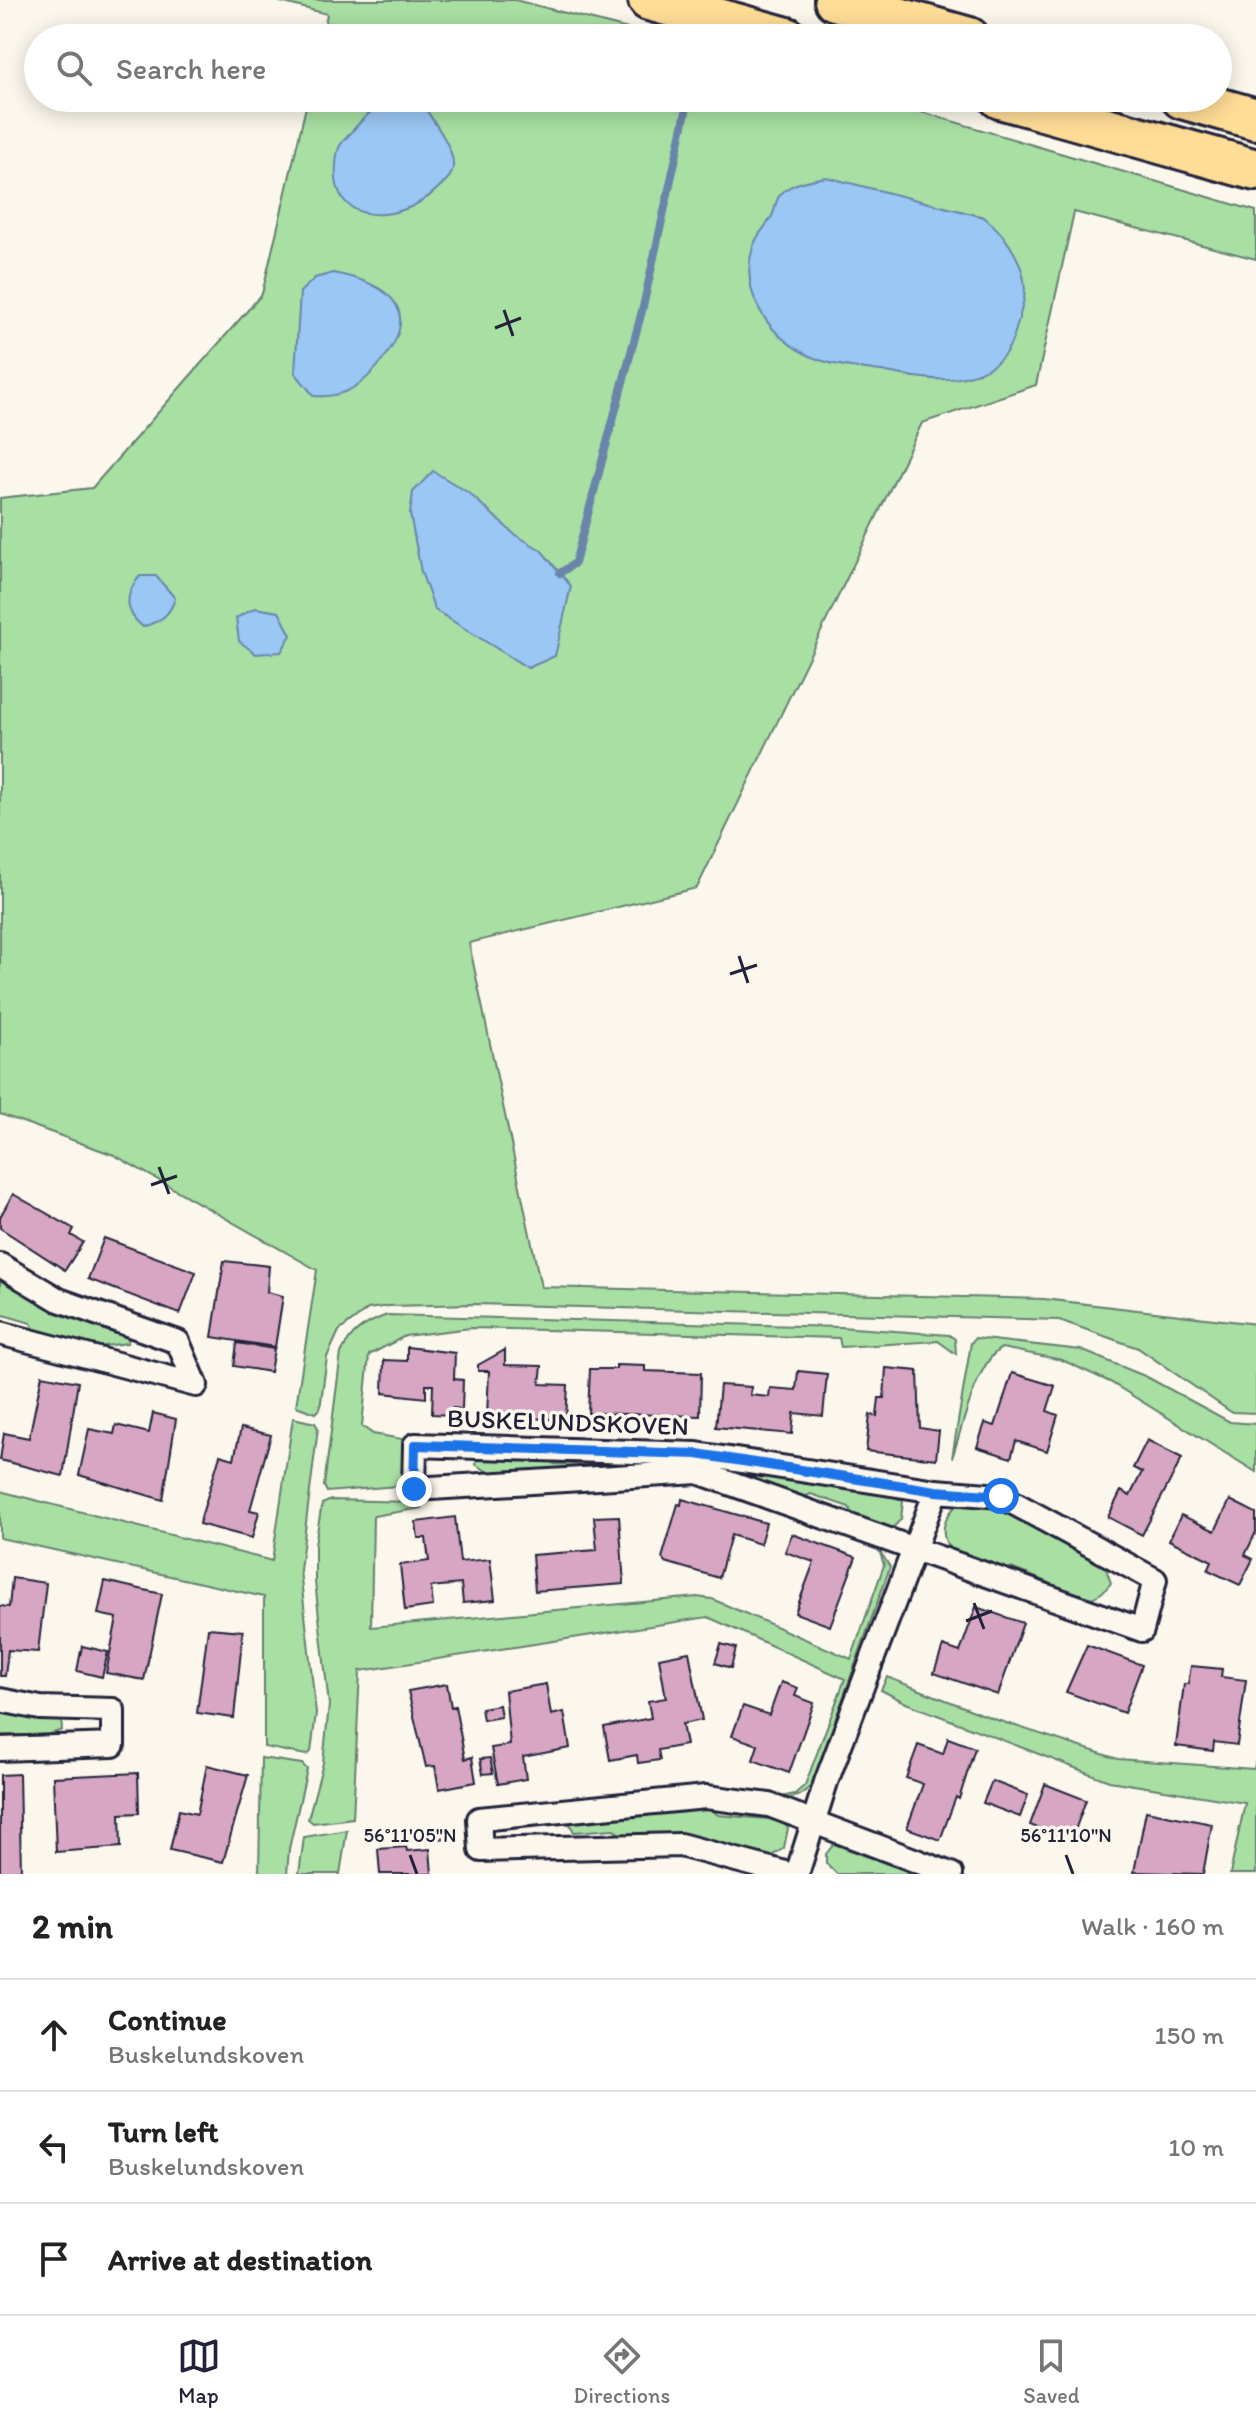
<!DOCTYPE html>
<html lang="en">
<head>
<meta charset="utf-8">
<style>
	:root { --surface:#fff; --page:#f6f6f6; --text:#222; --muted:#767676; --line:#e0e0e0; --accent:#22223b }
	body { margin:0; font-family:Itim,sans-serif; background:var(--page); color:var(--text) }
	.stop { position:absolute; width:24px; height:24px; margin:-18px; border:6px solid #1a73e8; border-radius:50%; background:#fff }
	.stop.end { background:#1a73e8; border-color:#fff; box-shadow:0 2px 8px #0008 }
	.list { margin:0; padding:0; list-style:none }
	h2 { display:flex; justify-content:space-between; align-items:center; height:104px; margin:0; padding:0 32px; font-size:34px }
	h2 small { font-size:26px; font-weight:400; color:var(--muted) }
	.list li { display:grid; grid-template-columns:52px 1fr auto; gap:24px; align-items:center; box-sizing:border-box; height:112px; padding:0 32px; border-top:2px solid var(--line) }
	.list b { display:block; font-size:30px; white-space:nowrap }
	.list p { margin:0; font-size:26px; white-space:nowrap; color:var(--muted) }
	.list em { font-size:26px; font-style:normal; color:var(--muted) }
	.icon { flex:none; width:44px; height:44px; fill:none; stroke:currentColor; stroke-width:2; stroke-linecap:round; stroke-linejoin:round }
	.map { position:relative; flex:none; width:1256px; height:1874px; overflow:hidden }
	.search { position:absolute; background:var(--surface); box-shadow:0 4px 20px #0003; left:24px; right:24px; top:24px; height:88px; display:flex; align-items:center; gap:20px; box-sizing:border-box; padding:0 28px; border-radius:44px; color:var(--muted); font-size:30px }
	.sheet { height:440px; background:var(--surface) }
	nav { display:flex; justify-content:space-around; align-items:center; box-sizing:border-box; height:112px; border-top:2px solid var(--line); background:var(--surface); font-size:22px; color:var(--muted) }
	nav a { display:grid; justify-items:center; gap:4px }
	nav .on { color:var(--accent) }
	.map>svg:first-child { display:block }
	.green { fill:#a8dfa3; stroke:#65806f; stroke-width:2 }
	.water { fill:#9ac7f4; stroke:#6a85aa; stroke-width:2 }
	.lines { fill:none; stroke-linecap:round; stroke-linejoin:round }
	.stream { stroke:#6a85aa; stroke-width:8 }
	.building { fill:#d7a6c3; stroke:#22223b; stroke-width:2 }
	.minor-casing { stroke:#22223b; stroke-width:28 }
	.motorway-casing { stroke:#22223b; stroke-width:46 }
	.minor { stroke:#fbf7ec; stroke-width:22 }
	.motorway { stroke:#fedd96; stroke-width:40 }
	.route { stroke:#1a73e8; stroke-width:10 }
	.ticks { fill:none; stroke:#22223b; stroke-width:3 }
	.labels { text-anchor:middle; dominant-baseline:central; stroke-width:7; stroke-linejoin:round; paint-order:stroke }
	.street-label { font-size:26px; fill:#22223b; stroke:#fbf7ec }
	.ticks-label { font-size:20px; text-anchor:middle; fill:#22223b; stroke:#fbf7ec; stroke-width:7; stroke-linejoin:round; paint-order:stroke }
</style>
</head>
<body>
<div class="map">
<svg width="1256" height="1874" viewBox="0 0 1256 1874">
	<rect width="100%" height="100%" fill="#fbf7ec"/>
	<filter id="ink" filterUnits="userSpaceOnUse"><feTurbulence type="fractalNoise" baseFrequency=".0125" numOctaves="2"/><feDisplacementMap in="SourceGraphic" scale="16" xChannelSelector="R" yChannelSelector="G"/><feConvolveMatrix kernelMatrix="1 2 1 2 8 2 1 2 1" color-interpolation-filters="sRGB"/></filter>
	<g filter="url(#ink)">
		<path class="green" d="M273,0H515L663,38H322L327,14Z
			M308,98H874L1256,211V259L1074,212L1036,385L922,423L697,888L469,943L541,1287L1044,1299L1256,1324V1413L1231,1412L1138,1348L1059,1320L476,1304L389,1306L368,1309L339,1331L327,1357L320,1409L316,1413L296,1406L317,1270L114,1155L0,1114V498L92,488L262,294Z
			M0,1270L131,1334L127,1343L97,1347L37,1335L31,1323L0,1314Z
			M387,1315L840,1327L949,1335L955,1339L956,1354L938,1341L841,1347L839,1338L471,1328L405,1336L369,1355L362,1426L373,1434L402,1439V1479L397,1486L327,1492L324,1486L341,1353C352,1331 364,1324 387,1315Z
			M975,1338L1081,1350L1147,1377L1230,1422L1256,1424V1472L1110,1382L1062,1360L1002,1348C977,1359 961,1433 952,1458L971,1343Z
			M293,1418L315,1423L318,1428L300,1570L316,1713L311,1752L306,1755L264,1747V1597L0,1538V1491L272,1561Z
			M543,1453L554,1464L594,1465L601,1456L651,1459V1465L491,1474L475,1464L479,1458Z
			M727,1468L820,1479L830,1487L881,1490L903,1501L901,1519L890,1531L853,1517L849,1507L811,1494L801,1498Z
			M331,1500L414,1502L421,1508L373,1516L371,1627L697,1597L712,1599L851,1659L884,1565L879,1550L890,1567L812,1785C802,1794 794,1801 781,1797L795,1794L805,1785L845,1679L708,1617L360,1671L353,1818L313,1823L308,1819L323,1763L329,1705L315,1582V1544L322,1504Z
			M962,1500L1004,1505L1062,1543L1076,1541L1105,1566L1111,1583C1094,1606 1079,1598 1055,1592L1048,1582L1011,1568C979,1580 911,1543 962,1500Z
			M887,1677L997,1720L1118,1759L1254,1769L1256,1759V1874H1230L1245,1803L1109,1781L906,1703L881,1690Z
			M10,1708L61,1718L62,1730L31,1741L23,1735H0V1713Z
			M261,1758L302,1764L307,1769L289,1849L287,1874H259Z
			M705,1804L718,1815L780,1820L788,1828L784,1848L770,1857L623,1838L614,1829L574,1832L566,1817Z
			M347,1830L340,1874H299L304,1837Z
			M834,1844L893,1866L904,1862L918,1874H837L826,1863V1854Z"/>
		<path class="water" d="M397,98L424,106C434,123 454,147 453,166C453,177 443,183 436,190C401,224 330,228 336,165C337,153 337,147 346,138C361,121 375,103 397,98Z
			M826,177L984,217C1009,237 1033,274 1022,307C1016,328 1013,352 993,365C958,388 918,378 881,371C861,368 839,367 820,360C773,344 738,296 753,247C756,235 766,227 772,216C775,210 775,204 778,198C786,183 811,180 826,177Z
			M333,273C387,283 424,308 382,361C364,384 344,399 314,396L295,373L300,292L315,278Z
			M433,471L469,493L514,534L541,550L571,586L555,656L528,668L435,610L421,572L410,514L413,492Z
			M140,576H156L175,598C170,616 160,621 143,627C124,612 124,594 140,576Z
			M255,608L279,612L291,635L281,652L256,654L239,641L236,618Z"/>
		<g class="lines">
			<path class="stream" d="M560,573L575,563L643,307L689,98"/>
		</g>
		<path class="building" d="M13,1194L74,1229L71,1235L83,1242L65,1270L0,1228V1217Z
			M104,1238L196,1272L180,1314L88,1279Z
			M224,1261L269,1266L267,1292L283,1296L275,1347L212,1337Z
			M237,1343L274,1349L270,1372L234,1366Z
			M407,1347L455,1353L454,1379L463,1380L462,1409L453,1408V1415L432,1414L433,1385H426V1398L383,1393L384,1360L407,1361Z
			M505,1350V1365L542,1366L540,1384L568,1385L566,1420L487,1416L489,1371H478V1365Z
			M616,1365L645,1366V1371L701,1373L700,1416L588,1413L590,1369H616Z
			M886,1368L918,1371L920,1428L939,1431L936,1459L866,1451L870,1415L877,1416L879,1398H884Z
			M798,1371L827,1374L823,1416L794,1413L792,1434L716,1427L720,1385L751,1387L750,1395L769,1397L770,1388L796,1390Z
			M1012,1373L1055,1386L1047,1411L1058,1415L1047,1451L1016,1441L1011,1458L977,1447L985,1423L995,1426Z
			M42,1375L78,1382L63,1476L0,1460L4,1433L29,1438Z
			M153,1413L176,1419L163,1500L79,1475L89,1429L114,1434L116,1425L149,1433Z
			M241,1428L271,1435L250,1510L259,1512L252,1538L199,1524L220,1455L234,1459Z
			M1147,1440L1182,1458L1142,1535L1108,1517L1121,1491L1130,1496L1142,1472L1133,1468Z
			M682,1499L766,1523L760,1544L731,1535L719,1578L665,1562L662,1558L678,1504L681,1505Z
			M1230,1500L1256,1513V1532L1245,1555L1253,1559L1240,1585L1208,1570L1212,1561L1169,1540L1181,1515L1215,1531Z
			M619,1516L624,1584L535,1591L532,1555L597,1550L594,1517Z
			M455,1517L460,1562L490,1559L495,1600L463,1603L461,1584L431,1587L433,1606L405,1610L400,1565L429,1561L426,1538H418L416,1522Z
			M792,1534L856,1557L830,1626L795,1613L814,1562L785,1552Z
			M12,1578L46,1583L38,1652L8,1650L5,1676H0V1606L9,1607Z
			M105,1581L162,1594L144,1680L106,1673L117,1618L98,1614Z
			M976,1607L1023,1623L998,1695L934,1673L943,1646L960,1652Z
			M208,1628L243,1631L234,1718L197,1713Z
			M721,1644L736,1648L731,1668L715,1663Z
			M1087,1645L1142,1665L1124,1713L1066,1692Z
			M82,1646L108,1652L102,1677L77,1671Z
			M689,1652L702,1720L682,1724L686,1745L658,1750L660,1760L638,1763L637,1755L610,1760L604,1727L651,1718L648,1701L666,1698L659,1658Z
			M1191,1666L1222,1669L1221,1677L1246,1680L1237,1745L1214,1742L1213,1751L1176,1746L1184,1684H1188Z
			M781,1682L798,1688L795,1696L814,1703L789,1773L753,1760L758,1745L732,1736L743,1706L769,1715Z
			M447,1684L451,1707L455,1706L465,1759L472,1757L476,1782L439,1789L435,1766L426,1767L408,1691Z
			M546,1684L551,1715L564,1712L570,1748L523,1757L526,1779L498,1784L491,1748L510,1745L505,1691Z
			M499,1705L501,1717L483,1720L481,1708Z
			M948,1738L975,1748L959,1799L956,1797L940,1840L907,1828L923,1784L906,1778L918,1745L943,1754Z
			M490,1758L493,1773L483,1774L480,1759Z
			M207,1765L248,1775L223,1862L170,1850L179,1810L197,1814Z
			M138,1773L139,1813L120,1814L121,1847L56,1852L53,1777Z
			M19,1774L21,1872L0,1873V1775Z
			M992,1781L1028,1795L1020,1817L983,1803Z
			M1045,1784L1086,1800L1071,1841L1030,1825Z
			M1146,1811L1212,1824L1203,1874L1134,1872Z
			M454,1827L455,1837L438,1839V1828Z
			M406,1847L407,1851L430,1849L432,1874H380L378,1849Z"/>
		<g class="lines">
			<g class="minor-casing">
				<path id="minor" d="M0,1265L59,1300L178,1342L196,1385L0,1333
					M415,1445L697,1454L936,1491L1001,1496L1155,1580L1142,1630L698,1472L414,1489Z
					M0,1700L40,1708L113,1710V1745L0,1749
					M789,1874L680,1845L481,1850L479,1819L706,1797L769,1805L951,1874
					M797,1874L826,1782L936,1491"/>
			</g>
			<g class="motorway-casing">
				<path id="motorway" d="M649,0L787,38
					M835,0L969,38
					M1000,98L1256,170
					M1182,98L1256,119"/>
			</g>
			<use href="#minor" class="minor"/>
			<use href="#motorway" class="motorway"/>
		</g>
	</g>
	<g class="lines" filter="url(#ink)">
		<path class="route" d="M414,1489L415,1445L697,1454L936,1491L1001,1496"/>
	</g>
	<path class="ticks" d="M504,310L513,336M495,328L521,318M739,956L748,983M730,974L757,965M159,1167L169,1194M151,1185L177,1176M974,1603L984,1629M966,1621L992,1611M410,1855L417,1874M1066,1855L1073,1874"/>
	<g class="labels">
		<g class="street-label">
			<text transform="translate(568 1422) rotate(2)">BUSKELUNDSKOVEN</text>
		</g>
	</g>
	<g class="ticks-label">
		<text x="410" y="1842">56°11'05"N</text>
		<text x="1066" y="1842">56°11'10"N</text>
	</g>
</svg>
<div class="stop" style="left:1001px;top:1496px"></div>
<div class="stop end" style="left:414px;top:1489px"></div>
<div class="search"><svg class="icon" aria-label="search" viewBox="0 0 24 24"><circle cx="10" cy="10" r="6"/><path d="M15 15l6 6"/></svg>Search here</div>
</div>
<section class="sheet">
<h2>2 min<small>Walk · 160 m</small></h2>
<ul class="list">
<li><svg class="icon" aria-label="ahead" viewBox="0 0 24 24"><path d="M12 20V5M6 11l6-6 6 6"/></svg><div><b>Continue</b><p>Buskelundskoven</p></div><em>150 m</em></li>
<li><svg class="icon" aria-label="left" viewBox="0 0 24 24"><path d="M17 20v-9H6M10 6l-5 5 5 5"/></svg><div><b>Turn left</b><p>Buskelundskoven</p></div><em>10 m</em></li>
<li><svg class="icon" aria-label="arrive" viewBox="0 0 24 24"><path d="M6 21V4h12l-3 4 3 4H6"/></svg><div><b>Arrive at destination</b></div></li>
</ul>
</section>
<nav>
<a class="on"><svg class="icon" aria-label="map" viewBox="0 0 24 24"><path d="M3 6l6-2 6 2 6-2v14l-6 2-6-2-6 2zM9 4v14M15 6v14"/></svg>Map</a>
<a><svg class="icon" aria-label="directions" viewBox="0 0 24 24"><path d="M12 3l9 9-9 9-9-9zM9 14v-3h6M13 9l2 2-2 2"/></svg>Directions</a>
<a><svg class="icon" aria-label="saved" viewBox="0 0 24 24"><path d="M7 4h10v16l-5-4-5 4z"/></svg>Saved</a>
</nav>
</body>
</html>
